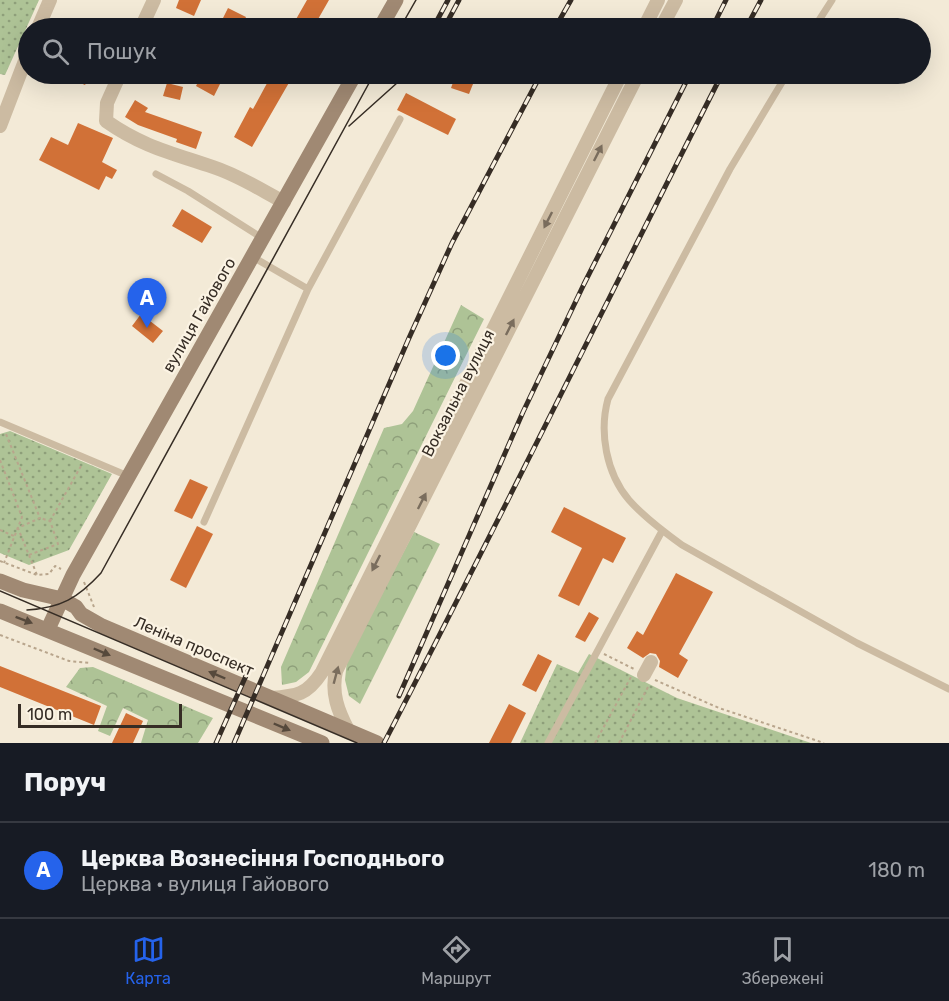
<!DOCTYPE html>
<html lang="uk">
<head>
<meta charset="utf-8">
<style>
	:root { --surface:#171b24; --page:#242831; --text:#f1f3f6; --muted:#9ea1a6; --line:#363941; --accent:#2563eb }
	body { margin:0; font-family:Rubik,sans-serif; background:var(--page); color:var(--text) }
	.scale { position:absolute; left:18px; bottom:15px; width:164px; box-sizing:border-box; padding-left:6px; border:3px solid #362d25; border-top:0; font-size:16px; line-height:21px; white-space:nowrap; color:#362d25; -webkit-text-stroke:4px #fbf3e3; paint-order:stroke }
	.you { position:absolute; left:446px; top:356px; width:21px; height:21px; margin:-15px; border:4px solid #fff; border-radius:50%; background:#1a73e8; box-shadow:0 0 0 9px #1a73e833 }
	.badge { display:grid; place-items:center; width:39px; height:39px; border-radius:50%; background:var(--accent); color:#fff; font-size:20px; font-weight:700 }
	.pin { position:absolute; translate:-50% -50px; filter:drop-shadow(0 2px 3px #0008) }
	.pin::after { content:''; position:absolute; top:32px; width:21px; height:18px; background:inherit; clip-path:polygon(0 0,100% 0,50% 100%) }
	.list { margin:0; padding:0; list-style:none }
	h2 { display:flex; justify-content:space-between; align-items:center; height:78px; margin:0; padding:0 24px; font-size:26px }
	h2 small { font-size:20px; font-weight:400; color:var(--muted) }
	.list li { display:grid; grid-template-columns:39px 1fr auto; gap:18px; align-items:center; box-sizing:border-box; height:96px; padding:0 24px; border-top:2px solid var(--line) }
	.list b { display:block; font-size:22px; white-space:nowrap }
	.list p { margin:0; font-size:20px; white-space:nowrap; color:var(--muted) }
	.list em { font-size:20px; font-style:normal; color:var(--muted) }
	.icon { flex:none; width:33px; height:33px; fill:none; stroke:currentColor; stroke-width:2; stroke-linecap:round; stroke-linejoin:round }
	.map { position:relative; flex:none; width:949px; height:743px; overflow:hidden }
	.search { position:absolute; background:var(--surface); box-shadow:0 6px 24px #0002; left:18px; right:18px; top:18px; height:66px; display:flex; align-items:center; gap:15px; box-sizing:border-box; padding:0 21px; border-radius:33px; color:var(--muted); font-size:22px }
	.sheet { height:174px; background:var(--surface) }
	nav { display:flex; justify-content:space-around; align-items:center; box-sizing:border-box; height:84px; border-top:2px solid var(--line); background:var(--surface); font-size:16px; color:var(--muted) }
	nav a { display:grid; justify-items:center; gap:3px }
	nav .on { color:var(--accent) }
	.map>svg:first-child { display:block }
	.forest { fill:url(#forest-crowns) }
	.park { fill:url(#park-dots) }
	.building { fill:#d17137 }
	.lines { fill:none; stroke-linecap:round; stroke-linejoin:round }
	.path { stroke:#b8a58c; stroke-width:2; stroke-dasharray:3 3; stroke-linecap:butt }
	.lane { stroke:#ccbba2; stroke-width:7 }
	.street { stroke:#ccbba2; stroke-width:14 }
	.secondary { stroke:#a08973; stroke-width:15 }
	.tram { stroke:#362d25; stroke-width:1.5 }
	.rail-casing { stroke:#362d25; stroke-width:5 }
	.rail { stroke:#fbf3e3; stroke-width:3; stroke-dasharray:9; stroke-linecap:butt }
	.oneway { fill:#7a6d5d }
	.oneway2 { fill:#56493c }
	.labels { text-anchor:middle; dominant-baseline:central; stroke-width:4.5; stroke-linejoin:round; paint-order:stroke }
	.street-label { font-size:16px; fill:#362d25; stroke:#fbf3e3 }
</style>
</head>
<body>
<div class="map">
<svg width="949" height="743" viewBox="0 0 949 743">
	<defs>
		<pattern id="forest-crowns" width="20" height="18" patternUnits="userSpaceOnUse" patternTransform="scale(1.5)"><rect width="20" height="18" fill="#aec396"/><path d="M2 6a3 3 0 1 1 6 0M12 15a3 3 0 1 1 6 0" fill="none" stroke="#8e9f7a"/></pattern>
		<pattern id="park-dots" width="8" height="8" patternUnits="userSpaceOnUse" patternTransform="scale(1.5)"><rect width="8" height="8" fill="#aec396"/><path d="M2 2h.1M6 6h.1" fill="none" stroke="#8e9f7a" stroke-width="1.8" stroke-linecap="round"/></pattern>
	</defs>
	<rect width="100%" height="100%" fill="#f3ead7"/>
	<path class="forest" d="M461,305L484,319L309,672L296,682L282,685L281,667L384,428L402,424L413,411Z
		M414,532L440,544L360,704L349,696L345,680L347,660Z
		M93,667L213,718L198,743H141L148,720L123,708L110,736L98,731L107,706L66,687L80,668Z"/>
	<path class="park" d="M0,0H39L5,75L0,74Z
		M10,431L112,474L69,550L29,565L0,553V434Z
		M589,654L677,698L811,743H520L557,664L578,673Z"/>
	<path class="building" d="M179,0H201L194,16L176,8Z
		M307,0H329L313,28H291Z
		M228,8L246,17L241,28H234L221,22Z
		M60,74H91L85,85Z
		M202,74L221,82L214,96L196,86Z
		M272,74H294L252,147L234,137L250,107L253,109Z
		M456,74H477L469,94L451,88Z
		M167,83L183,87L180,100L163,96Z
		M406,93L456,119L448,135L397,110Z
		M135,100L148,108L145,112L202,132L196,149L176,142L177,139L138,125L125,117Z
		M78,123L113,138L102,162L117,170L112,179L106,176L99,190L39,160L51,137L68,145Z
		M182,209L212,227L202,243L172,226Z
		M141,314L163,331L153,343L132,326Z
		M190,479L208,487L192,519L174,511Z
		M564,507L626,538L613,563L603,558L579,606L558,596L582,548L551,532Z
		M197,526L213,534L186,588L170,580Z
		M676,573L713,592L679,654L688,660L678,678L659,667L660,661L656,654L650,653L643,658L627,648L637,631L643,635Z
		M589,612L599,618L585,642L575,637Z
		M538,654L552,661L536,692L522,685Z
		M0,666L101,706L94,725L0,687Z
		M509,704L526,713L511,743H489Z
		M126,713L143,721L133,743H112Z"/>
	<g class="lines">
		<path class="path" d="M6,434L40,518L18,528L37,575
			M0,460L22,517L4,563
			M50,521L81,466
			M0,530L14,536
			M29,555L58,544L50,521L40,518
			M0,561L37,575L49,574L55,566L61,569
			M84,582L94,607
			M0,635L69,661L91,663
			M604,654L634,669
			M655,680L719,708L824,743
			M595,743L632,675
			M619,743L648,687"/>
		<path class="lane" d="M814,28L832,0
			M787,74L730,169L608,399C599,432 606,473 629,500C644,517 664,532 682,545L857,643L949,689
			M156,174L188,191L262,238
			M253,257L308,289
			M0,422L128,476
			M204,522L308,289L400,119
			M548,743L662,531"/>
		<path class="street" d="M38,28L50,0
			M141,28L154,0
			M644,28L658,0
			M661,28L676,0
			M120,74L107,103L106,121C143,147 172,153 213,167C238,175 261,190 284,202
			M0,126L28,53
			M644,675L651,662
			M271,698C297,696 307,695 322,672L621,74
			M348,730C338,711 331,693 336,671L638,74"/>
		<path class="secondary" d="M380,28L396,0
			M0,581L23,590L62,599L76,607L81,614L102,626L377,743
			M0,611L322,743
			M48,629L73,575L355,74"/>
		<path class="tram" d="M400,28L416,0
			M349,126L407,74
			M0,591L357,743
			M27,610C61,608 78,598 101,573L374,74"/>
		<g class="rail-casing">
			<path id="rail" d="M433,28L448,0
				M444,28L459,0
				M555,28L571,0
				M712,28L726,0
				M746,28L761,0
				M399,696L523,412L584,284L690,74
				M216,743L249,669
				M234,743L409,338L452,243L541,74
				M384,743C499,521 609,297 722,74"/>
		</g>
		<use href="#rail" class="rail"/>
	</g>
	<defs><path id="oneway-solid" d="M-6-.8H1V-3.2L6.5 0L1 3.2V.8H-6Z" transform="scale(1.5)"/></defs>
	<g class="oneway">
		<use href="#oneway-solid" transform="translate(598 153) rotate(-63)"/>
		<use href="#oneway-solid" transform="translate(548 220) rotate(117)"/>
		<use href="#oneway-solid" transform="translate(510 327) rotate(-63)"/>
		<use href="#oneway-solid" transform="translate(422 501) rotate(-63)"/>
		<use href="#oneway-solid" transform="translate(376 563) rotate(117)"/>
		<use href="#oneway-solid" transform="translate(336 675) rotate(-75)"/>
	</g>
	<g class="oneway2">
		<use href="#oneway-solid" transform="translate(24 620) rotate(21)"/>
		<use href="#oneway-solid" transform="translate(102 652) rotate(23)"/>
		<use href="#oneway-solid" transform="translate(217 675) rotate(-157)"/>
		<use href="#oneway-solid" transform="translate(282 727) rotate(23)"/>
	</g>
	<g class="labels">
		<g class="street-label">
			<text transform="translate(199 315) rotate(-60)">вулиця Гайового</text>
			<text transform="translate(458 393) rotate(-63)">Вокзальна вулиця</text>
			<text transform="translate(194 646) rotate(23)">Леніна проспект</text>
		</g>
	</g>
</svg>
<div class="scale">100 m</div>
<div class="you"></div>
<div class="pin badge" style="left:147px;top:328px">A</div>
<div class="search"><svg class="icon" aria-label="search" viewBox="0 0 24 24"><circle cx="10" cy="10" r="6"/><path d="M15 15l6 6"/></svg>Пошук</div>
</div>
<section class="sheet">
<h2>Поруч<small></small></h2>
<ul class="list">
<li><span class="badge">A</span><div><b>Церква Вознесіння Господнього</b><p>Церква · вулиця Гайового</p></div><em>180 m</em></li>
</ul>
</section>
<nav>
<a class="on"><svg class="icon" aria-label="map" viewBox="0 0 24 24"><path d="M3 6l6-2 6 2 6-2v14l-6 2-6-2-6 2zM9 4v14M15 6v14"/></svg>Карта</a>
<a><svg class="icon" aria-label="directions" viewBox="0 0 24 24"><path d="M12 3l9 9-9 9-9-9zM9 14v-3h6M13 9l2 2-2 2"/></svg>Маршрут</a>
<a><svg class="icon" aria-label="saved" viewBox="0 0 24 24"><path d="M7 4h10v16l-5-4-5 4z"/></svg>Збережені</a>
</nav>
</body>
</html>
